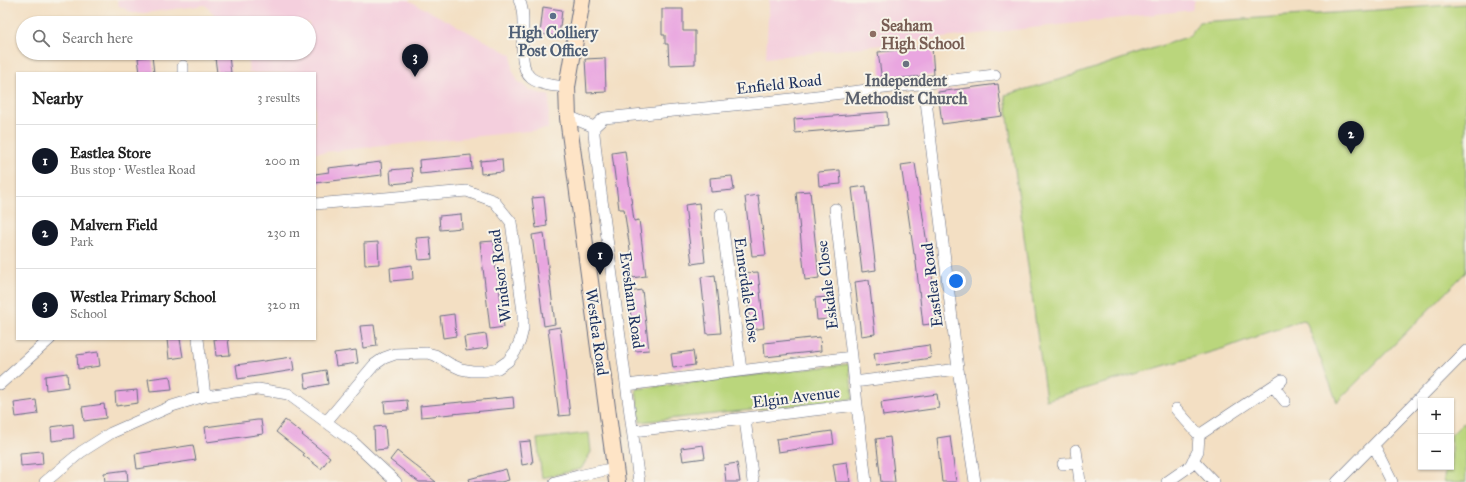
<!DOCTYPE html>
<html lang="en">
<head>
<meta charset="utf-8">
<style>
	:root { --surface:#fff; --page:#f2f2f2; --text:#222; --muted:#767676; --line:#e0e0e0; --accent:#111827 }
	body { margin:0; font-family:"IM FELL Great Primer",serif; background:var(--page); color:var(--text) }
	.controls { position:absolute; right:12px; bottom:12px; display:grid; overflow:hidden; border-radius:0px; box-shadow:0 1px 3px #0004 }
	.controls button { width:36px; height:36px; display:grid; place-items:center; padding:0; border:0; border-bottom:1px solid var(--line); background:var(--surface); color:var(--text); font:20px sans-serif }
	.you { position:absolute; left:956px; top:281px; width:14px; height:14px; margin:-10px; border:3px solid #fff; border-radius:50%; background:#1a73e8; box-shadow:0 0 0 6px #1a73e833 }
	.badge { display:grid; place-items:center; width:26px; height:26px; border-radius:50%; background:var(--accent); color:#fff; font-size:13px; font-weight:700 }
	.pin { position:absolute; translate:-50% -33px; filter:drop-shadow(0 1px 2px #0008) }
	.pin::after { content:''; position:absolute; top:21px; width:14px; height:12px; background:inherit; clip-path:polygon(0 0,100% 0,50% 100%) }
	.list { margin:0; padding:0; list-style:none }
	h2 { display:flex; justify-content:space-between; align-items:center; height:52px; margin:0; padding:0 16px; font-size:17px }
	h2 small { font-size:13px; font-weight:400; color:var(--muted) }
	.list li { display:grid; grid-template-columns:26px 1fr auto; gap:12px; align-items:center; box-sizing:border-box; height:72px; padding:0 16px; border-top:1px solid var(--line) }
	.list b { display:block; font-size:15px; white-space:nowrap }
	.list p { margin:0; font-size:13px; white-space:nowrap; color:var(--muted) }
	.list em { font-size:13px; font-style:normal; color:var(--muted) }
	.icon { flex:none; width:22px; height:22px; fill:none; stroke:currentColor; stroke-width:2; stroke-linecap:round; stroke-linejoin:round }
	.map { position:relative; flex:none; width:1466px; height:482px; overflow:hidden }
	.search { position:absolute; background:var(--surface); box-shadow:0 1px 3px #0004; left:16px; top:16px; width:300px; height:44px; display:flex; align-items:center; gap:10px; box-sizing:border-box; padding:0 14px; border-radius:22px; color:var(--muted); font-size:15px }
	.panel { position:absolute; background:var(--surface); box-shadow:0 1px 3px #0004; left:16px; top:72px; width:300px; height:268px; border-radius:0px }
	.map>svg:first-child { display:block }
	.built { fill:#f4cfdd }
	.green { fill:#bad67b; stroke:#6a826c }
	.building { fill:#e9a6e0 }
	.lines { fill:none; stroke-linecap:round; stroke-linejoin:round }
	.minor-casing { stroke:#676d81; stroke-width:12 }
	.secondary-casing { stroke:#676d81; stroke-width:18 }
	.minor { stroke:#fff; stroke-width:11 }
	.secondary { stroke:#fee4c6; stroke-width:16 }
	.service-dot { fill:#5c6f8a; stroke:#f7f3e8; stroke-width:1.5 }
	.education-dot { fill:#8d6e63; stroke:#f7f3e8; stroke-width:1.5 }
	.worship-dot { fill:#6b7280; stroke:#f7f3e8; stroke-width:1.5 }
	.labels { text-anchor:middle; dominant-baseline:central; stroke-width:4; stroke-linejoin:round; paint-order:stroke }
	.education-label { font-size:16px; font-weight:bold; fill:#785e54; stroke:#f7f3e8; text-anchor:start }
	.service-label { font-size:16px; font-weight:bold; fill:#4e5e75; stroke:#f7f3e8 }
	.worship-label { font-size:16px; font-weight:bold; fill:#5b616d; stroke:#f7f3e8 }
	.street-label { font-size:16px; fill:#1b2f5e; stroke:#f7f3e8 }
</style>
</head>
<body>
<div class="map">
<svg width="1466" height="482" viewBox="0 0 1466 482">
	<rect width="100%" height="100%" fill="#f7f3e8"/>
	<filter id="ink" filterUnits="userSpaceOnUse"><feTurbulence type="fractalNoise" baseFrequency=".025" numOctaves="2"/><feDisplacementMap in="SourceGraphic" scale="8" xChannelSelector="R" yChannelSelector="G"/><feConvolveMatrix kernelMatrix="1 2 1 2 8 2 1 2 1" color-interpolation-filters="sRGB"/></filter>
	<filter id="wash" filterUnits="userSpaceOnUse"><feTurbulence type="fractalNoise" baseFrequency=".012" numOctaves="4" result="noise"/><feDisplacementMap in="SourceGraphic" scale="16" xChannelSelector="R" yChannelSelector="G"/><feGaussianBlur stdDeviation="0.9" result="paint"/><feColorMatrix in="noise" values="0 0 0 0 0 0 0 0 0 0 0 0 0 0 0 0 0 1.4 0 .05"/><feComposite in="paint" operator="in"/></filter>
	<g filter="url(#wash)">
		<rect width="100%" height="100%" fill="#f3dfc3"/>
		<path class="built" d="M117,0H408L512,55V69L518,81L529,90L550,96L548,129L315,153V73H249L247,53H309V23H223L205,5L144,13H133L119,6Z
			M769,0H1195L1192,10L766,58Z"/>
		<path class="green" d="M1466,4V272L1337,402L1306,321L1302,320L1225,348L1046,400L1005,95L1065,78L1190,36L1199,22Z
			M849,364L853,399L640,422L636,389Z
			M1466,420V482H1445L1444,480L1445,467H1451V435Z
			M589,433L591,452L581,469L542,478L537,439Z"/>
		<g id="blocks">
			<path class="building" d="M543,7L562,10L559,36L540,34Z
				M662,9H683V31H695V64L669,65L668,44H665V35H662Z
				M932,47L934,75L882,80L878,52Z
				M152,56L154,73H140L138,58Z
				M229,56L231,73H217L215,58Z
				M605,58L606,92L587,93L585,59Z
				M998,84L1002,116L942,124L938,92Z
				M887,112L888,125L795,133L794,119Z
				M625,151L634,221L639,220L646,276L632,278L631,256L624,209H619L612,153Z
				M471,155L472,169L420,174L419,160Z
				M502,159L503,172L481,174L480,161Z
				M381,162L382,175L315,183V174L329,172L328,168Z
				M915,163L930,264H931L937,323L923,325L915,254H914L901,165Z
				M412,168L413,182L391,184L390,170Z
				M840,170L841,184L819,186L818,172Z
				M732,176L734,190L711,192L710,178Z
				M866,186L876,270L862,272L852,188Z
				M810,191L819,278L805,280L796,192Z
				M758,195L766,255L752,256L745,197Z
				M544,197L547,226L536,228L532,198Z
				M699,203L705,262L692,264L685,205Z
				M461,214L462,228L440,230L439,216Z
				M544,233L555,324L544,326L532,235Z
				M430,237L432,259L419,260L416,238Z
				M494,241L496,271H497L504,327L490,329L480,242Z
				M378,242L379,264L365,265L364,243Z
				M412,265L413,279L391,281L390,268Z
				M758,272L764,328L751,330L744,273Z
				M715,275L721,333L707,334L701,277Z
				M869,280L875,334L861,336L855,282Z
				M642,290L649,350L635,351L628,292Z
				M828,297L831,319L817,320L815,298Z
				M454,314L456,336L443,338L440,316Z
				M374,325L377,346L363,348L360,326Z
				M560,327L570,415L559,416L548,329Z
				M486,334L488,348L466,351L464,337Z
				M820,337L821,351L765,357L764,343Z
				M167,339H180L183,357L169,359Z
				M214,339H228L230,355L216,356Z
				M929,345L931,358L876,366L874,353Z
				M356,350L358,363L336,366L334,353Z
				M693,351L695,365L673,368L671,354Z
				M98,352L100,366L78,369L77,355Z
				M292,357L294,370L238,379L236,365Z
				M326,370L328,384L306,388L304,374Z
				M67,373L68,387L46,390L45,376Z
				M170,376L172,390L150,392L148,379Z
				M137,390L138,403L116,406L115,392Z
				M937,394L939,408L883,416L881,402Z
				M513,397L514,408L421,417L420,406Z
				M36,400L38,414L16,417L14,403Z
				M407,400L408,411L385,413L384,402Z
				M104,404L106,418L84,421L82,407Z
				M257,420H261L263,434L207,442L205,427Z
				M285,420L303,434L302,435L330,457L321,469L303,455L304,454L276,432Z
				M73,424L74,438L52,441L51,427Z
				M385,426L387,449L375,450L374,427Z
				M832,431L834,444L778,452L776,439Z
				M950,436L956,482H942L937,438Z
				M890,437L895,482H881L876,439Z
				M530,441L533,463L522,465L519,442Z
				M193,445L196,460L137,469L135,454Z
				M703,445L705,458L683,461L681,448Z
				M42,451L43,464L21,466L20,453Z
				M397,451L421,470L436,482H419L408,474L390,460Z
				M847,462L850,482H836L833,464Z
				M737,463L740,482H726L724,465Z
				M506,469L509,480L501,482H470L469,479Z
				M127,470L128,482H105L104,473Z"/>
		</g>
	</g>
	<g filter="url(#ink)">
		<use href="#blocks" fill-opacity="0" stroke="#676d81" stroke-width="1"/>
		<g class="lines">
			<g class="minor-casing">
				<path id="minor" d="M519,0C523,7 523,16 523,24C523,38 519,69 531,78C540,85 556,86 567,87
					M183,66V73
					M924,84L958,369L975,482
					M568,118L575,119L594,127
					M594,127L604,118L774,101L995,75
					M594,127V134L597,162L639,482
					M315,204L467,191L494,201L511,222L523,312V329L520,341L515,352L508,361L498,368L484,371H472L461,369L450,364L435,355L427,353L395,354L384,358L374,365L326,422
					M835,209L852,357
					M721,214L741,370
					M198,339L205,396
					M854,382L958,369
					M0,384L50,339
					M627,385L852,357L857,405L633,431
					M1273,386L1285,401
					M857,405L866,482
					M1176,409L1199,435
					M745,419L753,482
					M1374,446L1392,482
					M1076,450L1080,482
					M1193,460L1214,482
					M1063,464L1078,463
					M45,482L81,452L111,433L172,406L205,396L258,389L288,394L352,441L396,482
					M555,482L578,476L615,468
					M1167,482L1190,466L1198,451L1199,435L1282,380
					M1337,482L1466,351"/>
			</g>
			<g class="secondary-casing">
				<path id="secondary" d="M582,0L567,87L568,118L617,482"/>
			</g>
			<use href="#minor" class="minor"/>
			<use href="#secondary" class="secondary"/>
		</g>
	</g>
	<circle class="service-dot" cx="553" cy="16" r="4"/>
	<circle class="education-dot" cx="873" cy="34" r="4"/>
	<circle class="worship-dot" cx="906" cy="64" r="4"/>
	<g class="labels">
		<g class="education-label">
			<text x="881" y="25">Seaham<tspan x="881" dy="18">High School</tspan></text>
		</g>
		<g class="service-label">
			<text x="553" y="32">High Colliery<tspan x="553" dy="18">Post Office</tspan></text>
		</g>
		<g class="worship-label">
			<text x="906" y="80">Independent<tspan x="906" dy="18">Methodist Church</tspan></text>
		</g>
		<g class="street-label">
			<text transform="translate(779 84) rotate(-6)">Enfield Road</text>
			<text transform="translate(500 276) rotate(-97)">Windsor Road</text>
			<text transform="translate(827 285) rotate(-97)">Eskdale Close</text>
			<text transform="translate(932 285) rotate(-97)">Eastlea Road</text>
			<text transform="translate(747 290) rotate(82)">Ennerdale Close</text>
			<text transform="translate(632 300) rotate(82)">Evesham Road</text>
			<text transform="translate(597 332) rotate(82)">Westlea Road</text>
			<text transform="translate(796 397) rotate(-7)">Elgin Avenue</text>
		</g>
	</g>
</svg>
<div class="controls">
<button>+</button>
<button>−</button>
</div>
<div class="you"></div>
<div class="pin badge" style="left:600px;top:275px">1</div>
<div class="pin badge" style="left:1351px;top:154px">2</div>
<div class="pin badge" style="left:415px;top:77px">3</div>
<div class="search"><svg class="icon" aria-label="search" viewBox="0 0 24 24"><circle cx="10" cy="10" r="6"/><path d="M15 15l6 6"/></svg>Search here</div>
<section class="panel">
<h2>Nearby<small>3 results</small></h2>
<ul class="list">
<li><span class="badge">1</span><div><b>Eastlea Store</b><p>Bus stop · Westlea Road</p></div><em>200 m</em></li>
<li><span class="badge">2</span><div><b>Malvern Field</b><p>Park</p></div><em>230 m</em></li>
<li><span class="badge">3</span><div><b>Westlea Primary School</b><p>School</p></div><em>320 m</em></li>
</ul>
</section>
</div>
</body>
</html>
